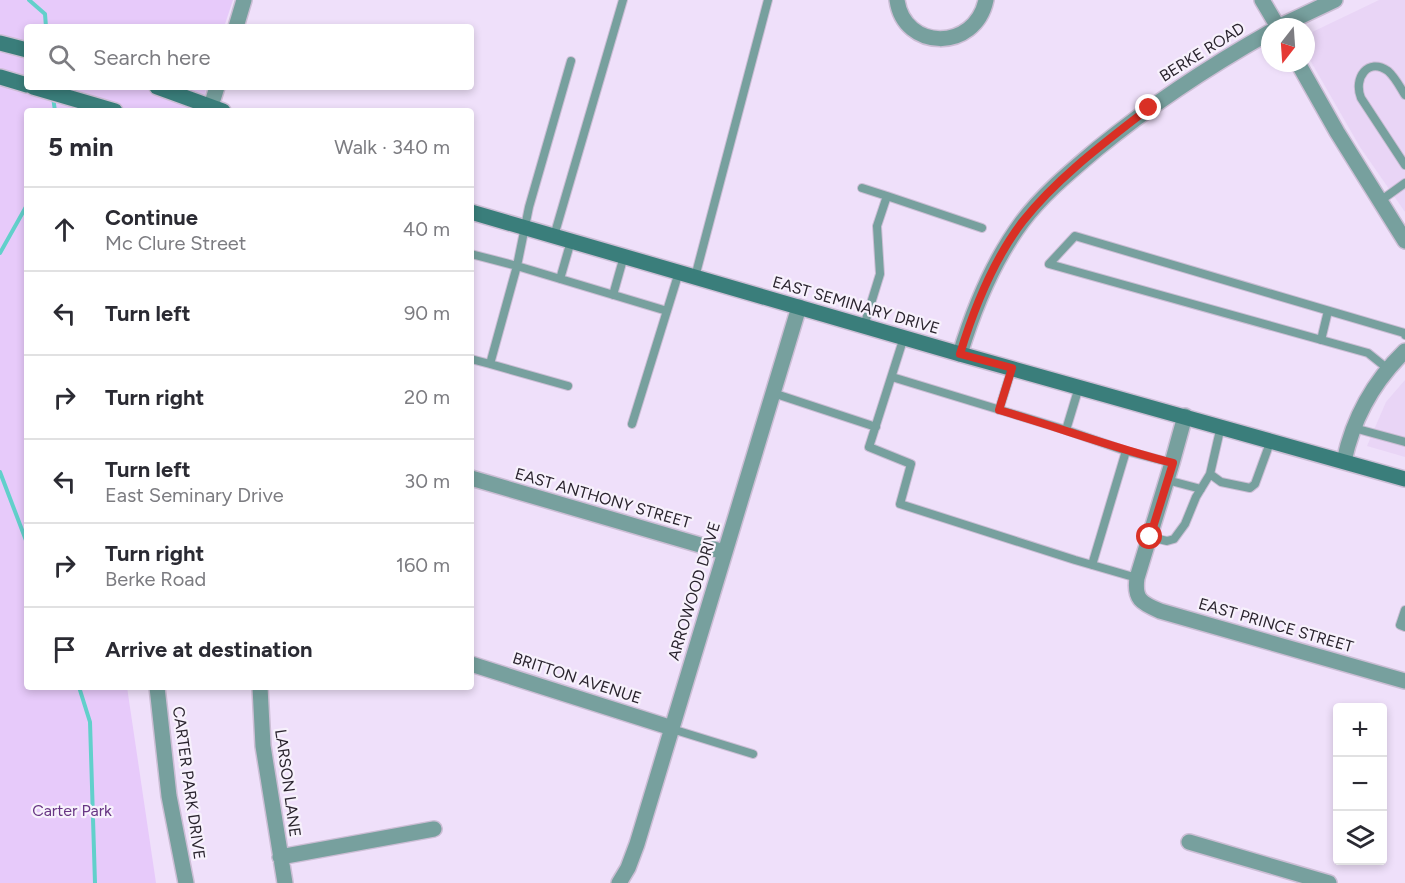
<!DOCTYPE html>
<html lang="en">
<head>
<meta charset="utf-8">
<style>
	:root { --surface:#fff; --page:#f2f2f3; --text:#2b2b33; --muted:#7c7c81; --line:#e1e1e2 }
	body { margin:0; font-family:Figtree,sans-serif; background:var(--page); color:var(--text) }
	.controls { position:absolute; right:18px; bottom:18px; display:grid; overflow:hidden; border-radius:6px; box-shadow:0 3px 9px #0003 }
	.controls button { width:54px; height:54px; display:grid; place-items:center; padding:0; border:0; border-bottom:2px solid var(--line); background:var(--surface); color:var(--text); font:30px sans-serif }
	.compass { position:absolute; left:1261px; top:18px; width:54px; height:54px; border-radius:50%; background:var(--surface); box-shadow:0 3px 9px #0003; rotate:197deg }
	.stop { position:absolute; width:18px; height:18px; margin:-14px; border:4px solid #d93025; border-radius:50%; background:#fff }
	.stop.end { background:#d93025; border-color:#fff; box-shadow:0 2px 6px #0008 }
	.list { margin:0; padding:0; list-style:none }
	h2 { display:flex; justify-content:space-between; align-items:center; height:78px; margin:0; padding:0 24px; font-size:26px }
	h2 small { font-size:20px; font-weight:400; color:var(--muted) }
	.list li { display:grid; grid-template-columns:39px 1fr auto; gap:18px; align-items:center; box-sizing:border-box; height:84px; padding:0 24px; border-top:2px solid var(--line) }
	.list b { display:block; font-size:22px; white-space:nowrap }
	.list p { margin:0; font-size:20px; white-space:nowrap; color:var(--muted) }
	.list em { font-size:20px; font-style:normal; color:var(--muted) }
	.icon { flex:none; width:33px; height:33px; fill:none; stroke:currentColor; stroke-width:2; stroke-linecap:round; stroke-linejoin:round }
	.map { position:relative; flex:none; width:1405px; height:883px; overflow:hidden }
	.search { position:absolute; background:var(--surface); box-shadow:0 3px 9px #0003; left:24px; top:24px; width:450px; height:66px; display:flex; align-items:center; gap:15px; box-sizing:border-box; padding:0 21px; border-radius:6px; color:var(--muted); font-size:22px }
	.panel { position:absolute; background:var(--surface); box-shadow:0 3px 9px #0003; left:24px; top:108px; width:450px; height:582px; border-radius:6px }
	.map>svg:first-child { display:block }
	.built { fill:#e9d5f6 }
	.green { fill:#e7cafa }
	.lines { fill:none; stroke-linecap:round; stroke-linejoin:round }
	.stream { stroke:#62d0cb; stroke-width:4 }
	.lane-casing { stroke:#ccbed5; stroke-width:10 }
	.street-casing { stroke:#ccbed5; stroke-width:18 }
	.secondary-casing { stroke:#ccbed5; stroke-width:18 }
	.lane { stroke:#77a09e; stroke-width:8 }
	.street { stroke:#77a09e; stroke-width:15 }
	.secondary { stroke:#3a7e7b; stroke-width:15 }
	.route { stroke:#d93025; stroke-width:8 }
	.labels { text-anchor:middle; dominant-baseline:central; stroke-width:4.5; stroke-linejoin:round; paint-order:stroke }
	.street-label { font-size:16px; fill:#2a242e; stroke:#f7f1fc }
	.park-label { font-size:16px; fill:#683684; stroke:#f7f1fc }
</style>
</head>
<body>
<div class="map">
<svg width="1405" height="883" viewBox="0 0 1405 883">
	<rect width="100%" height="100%" fill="#efe0fa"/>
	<path class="built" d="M1379,0H1405V212L1360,147L1306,53V35Z
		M1405,380V457L1367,446L1386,402Z"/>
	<path class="green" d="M0,0H233L224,27H27V87H206L203,111H27V687H127L156,883H0Z"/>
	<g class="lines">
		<path class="stream" d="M29,0L45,14L46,27
			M53,97L55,111
			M0,253L27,205
			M0,472L27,543
			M79,687L90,722L95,883"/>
		<g class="lane-casing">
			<path id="lane" d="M571,61L529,207L517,266L667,311
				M1405,95C1400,87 1395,77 1388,71C1368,57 1353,78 1361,98L1405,165
				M862,188L887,196
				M1380,201L1405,183
				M554,236L623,0
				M471,254L517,266L490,364L568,386
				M695,277L768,0
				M560,279L571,241
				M613,295L624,256
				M864,326L880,274L877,226L887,196L982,228
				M904,337L869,447L911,464L900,504L1075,560L1137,578
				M1321,340L1328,311
				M471,359L490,364
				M1388,369L1368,353L1049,264L1075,236L1404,333L1405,335
				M892,377L1066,430L1126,451
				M773,393L876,427
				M999,410L1012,368
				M632,424L679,272
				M1221,426L1210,474L1221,482L1250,488L1255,484L1271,440
				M1354,428L1405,442
				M1066,430L1079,387
				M1167,480L1201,489
				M1150,537L1167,541L1174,539L1185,524L1196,497L1210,474
				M1092,565L1126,451L1172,463
				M1405,610L1400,625L1405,627
				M672,729L753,754"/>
		</g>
		<g class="street-casing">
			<path id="street" d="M897,0C904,51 975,52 986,0
				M1262,0L1278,27
				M236,27L244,0
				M1278,27L1335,0
				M1298,63L1337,132L1405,241
				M212,111L211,106L217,87
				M960,354C974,308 993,261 1022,222C1043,194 1070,172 1097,149C1152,104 1208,67 1270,32
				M1185,416L1172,463L1137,578C1134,599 1141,603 1160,611L1405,681
				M1344,461C1353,419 1374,381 1405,351
				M471,478L724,552
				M471,664L672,728
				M157,687L169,796L186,883
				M260,687L263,746L285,883
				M1189,842L1329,883
				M280,857L434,829
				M619,883L628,868L637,844L799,307"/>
		</g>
		<g class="secondary-casing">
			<path id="secondary" d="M0,43L27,50
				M0,77L27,85
				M33,87L115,111
				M157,87L223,111
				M471,212L960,354L1405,479"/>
		</g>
		<use href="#lane" class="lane"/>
		<use href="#street" class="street"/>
		<use href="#secondary" class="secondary"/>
	</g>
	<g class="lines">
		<path class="route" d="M1149,108C1104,143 1058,177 1023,221C993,260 974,308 960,354L1012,368L999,410C1057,427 1114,448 1173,463L1150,537"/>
	</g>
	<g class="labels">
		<g class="street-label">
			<text transform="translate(1202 52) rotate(-32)">BERKE ROAD</text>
			<text transform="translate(856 305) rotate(16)">EAST SEMINARY DRIVE</text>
			<text transform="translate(603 498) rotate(16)">EAST ANTHONY STREET</text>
			<text transform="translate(694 591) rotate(-73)">ARROWOOD DRIVE</text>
			<text transform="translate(1276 625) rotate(16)">EAST PRINCE STREET</text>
			<text transform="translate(577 678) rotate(18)">BRITTON AVENUE</text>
			<text transform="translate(189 783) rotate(82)">CARTER PARK DRIVE</text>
			<text transform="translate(288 783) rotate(82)">LARSON LANE</text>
		</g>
		<g class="park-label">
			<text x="72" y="810">Carter Park</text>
		</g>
	</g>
</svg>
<div class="controls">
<button>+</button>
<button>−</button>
<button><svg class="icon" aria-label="layers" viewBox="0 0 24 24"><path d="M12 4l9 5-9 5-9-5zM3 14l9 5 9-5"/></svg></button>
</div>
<svg class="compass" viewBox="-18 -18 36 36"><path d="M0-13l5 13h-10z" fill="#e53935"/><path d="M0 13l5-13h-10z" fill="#7c7c81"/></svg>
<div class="stop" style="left:1150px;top:537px"></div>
<div class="stop end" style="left:1149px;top:108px"></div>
<div class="search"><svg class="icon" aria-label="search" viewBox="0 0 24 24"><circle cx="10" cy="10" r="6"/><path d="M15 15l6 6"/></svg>Search here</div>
<section class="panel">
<h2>5 min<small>Walk · 340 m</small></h2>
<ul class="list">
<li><svg class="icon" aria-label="ahead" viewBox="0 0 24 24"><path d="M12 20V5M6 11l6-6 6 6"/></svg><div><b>Continue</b><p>Mc Clure Street</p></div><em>40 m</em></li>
<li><svg class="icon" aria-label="left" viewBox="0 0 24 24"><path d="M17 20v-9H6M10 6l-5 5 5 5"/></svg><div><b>Turn left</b></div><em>90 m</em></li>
<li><svg class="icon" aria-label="right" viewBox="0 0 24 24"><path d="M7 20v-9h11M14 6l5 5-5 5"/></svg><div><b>Turn right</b></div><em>20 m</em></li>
<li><svg class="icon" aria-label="left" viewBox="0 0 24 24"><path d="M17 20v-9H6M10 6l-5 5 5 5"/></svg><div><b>Turn left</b><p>East Seminary Drive</p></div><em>30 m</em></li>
<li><svg class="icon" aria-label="right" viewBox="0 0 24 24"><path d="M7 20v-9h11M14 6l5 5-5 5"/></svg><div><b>Turn right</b><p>Berke Road</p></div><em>160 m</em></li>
<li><svg class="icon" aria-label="arrive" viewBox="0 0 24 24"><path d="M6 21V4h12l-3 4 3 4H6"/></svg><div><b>Arrive at destination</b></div></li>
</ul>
</section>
</div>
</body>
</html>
